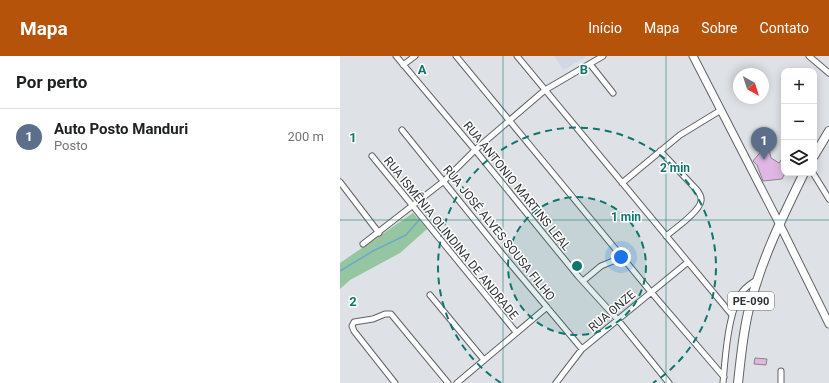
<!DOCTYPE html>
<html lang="pt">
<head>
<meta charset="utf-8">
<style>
	:root { --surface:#fff; --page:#f6f6f6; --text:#202124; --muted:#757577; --line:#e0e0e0; --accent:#b45309 }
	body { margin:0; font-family:Roboto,sans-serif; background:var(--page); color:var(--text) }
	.controls { position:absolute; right:12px; top:12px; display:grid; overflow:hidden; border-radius:8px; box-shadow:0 2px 10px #0003 }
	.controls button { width:36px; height:36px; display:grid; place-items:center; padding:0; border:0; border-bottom:1px solid var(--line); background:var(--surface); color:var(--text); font:20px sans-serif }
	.compass { position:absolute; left:393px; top:12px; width:36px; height:36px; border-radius:50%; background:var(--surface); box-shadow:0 2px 10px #0003; rotate:141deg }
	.you { position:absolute; left:281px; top:201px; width:14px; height:14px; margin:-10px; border:3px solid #fff; border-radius:50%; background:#1a73e8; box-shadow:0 0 0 6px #1a73e833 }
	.badge { display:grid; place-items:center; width:26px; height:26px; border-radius:50%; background:var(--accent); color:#fff; font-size:13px; font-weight:700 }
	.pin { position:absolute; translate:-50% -33px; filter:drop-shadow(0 1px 2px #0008) }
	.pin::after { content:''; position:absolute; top:21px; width:14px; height:12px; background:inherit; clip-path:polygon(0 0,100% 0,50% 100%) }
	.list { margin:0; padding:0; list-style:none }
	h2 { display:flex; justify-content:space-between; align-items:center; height:52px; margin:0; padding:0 16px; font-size:17px }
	h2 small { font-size:13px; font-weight:400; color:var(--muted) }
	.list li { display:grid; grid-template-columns:26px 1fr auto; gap:12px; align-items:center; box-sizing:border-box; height:56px; padding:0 16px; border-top:1px solid var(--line) }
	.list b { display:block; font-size:15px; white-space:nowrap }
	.list p { margin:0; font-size:13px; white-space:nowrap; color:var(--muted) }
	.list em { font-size:13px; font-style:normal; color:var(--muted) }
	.icon { flex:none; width:22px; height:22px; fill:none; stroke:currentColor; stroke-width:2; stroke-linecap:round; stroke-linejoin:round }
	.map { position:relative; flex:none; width:489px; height:327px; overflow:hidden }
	header { display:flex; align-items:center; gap:24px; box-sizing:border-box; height:56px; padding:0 20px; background:var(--accent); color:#fff }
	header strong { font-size:19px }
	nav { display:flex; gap:22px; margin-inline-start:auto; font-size:14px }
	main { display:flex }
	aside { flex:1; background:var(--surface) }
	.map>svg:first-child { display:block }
	.built { fill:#d1d7e3 }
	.green { fill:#96c6a1 }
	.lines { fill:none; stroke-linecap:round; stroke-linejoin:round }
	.stream { stroke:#6daac7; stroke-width:1.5 }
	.building { fill:#e0b7e4; stroke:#8a868a }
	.street-casing { stroke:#606266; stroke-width:7 }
	.secondary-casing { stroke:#606266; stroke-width:9 }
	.primary-casing { stroke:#606266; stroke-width:10 }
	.street { stroke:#fff; stroke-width:5 }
	.secondary { stroke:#fff; stroke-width:7 }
	.primary { stroke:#fff; stroke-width:8 }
	.grid { fill:none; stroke:#0f766e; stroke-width:1; stroke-opacity:0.55 }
	.ring { fill:none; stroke:#0f766e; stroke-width:2; stroke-dasharray:7 5 }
	.labels { text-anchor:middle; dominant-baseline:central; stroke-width:3; stroke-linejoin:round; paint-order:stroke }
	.shield { fill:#fff; stroke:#6d6e70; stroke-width:1 }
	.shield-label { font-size:11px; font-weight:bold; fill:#2f3032 }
	.street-label { font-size:12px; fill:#2f3032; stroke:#fff }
	.grid-label { font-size:13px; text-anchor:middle; font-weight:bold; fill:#0f766e; stroke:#fff; stroke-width:3; stroke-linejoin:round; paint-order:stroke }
	.centre { fill:#0f766e; stroke:#fff; stroke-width:2 }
	.ring-label { font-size:12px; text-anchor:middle; font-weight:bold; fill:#0f766e; stroke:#fff; stroke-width:3; stroke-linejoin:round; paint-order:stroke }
</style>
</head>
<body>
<header>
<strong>Mapa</strong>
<nav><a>Início</a><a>Mapa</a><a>Sobre</a><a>Contato</a></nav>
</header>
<main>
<aside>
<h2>Por perto<small></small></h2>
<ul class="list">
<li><span class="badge" style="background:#5c6f8a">1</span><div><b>Auto Posto Manduri</b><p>Posto</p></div><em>200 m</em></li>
</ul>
</aside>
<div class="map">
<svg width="489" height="327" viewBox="0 0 489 327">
	<rect width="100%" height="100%" fill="#dee1e5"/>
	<path class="built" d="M214,0H245L246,1L223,14Z"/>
	<path class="green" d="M73,157L87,173L60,197L10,224L0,233V207Z"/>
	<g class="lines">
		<path class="stream" d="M0,215L33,195L66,179L79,164"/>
	</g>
	<path class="building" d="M432,82L435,86L429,93L431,102L439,107L444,100V119L442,123L423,125L417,109L413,105Z
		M415,302L427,303L426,309L414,308Z"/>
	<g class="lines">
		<g class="street-casing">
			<path id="street" d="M56,0L135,94L238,220L278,264L329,327
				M116,0L311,236L384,321
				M177,0L392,259
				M469,0L489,17
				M250,8L273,37
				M63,9L75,0
				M62,74L163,199L242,293
				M320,95L357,134C359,137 362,140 361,145C360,155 335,173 326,180
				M32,100L176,276
				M473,117L489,143
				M0,126L39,177
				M282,127L340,79L381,54
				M23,188L104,125L135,94L205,34L263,0
				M243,225L261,210L283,201
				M90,239L144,304
				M441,315V327
				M55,327L14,275L12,270L14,266L33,263L45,258H51L108,327
				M117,327L207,251
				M216,327L242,293L348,206
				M383,327C385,303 388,255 402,236C406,231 411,227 417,224"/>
		</g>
		<g class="secondary-casing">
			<path id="secondary" d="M353,0L439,167L489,268"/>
		</g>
		<g class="primary-casing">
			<path id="primary" d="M474,100L489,75
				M398,327C401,301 403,274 410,249C422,202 443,160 464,117"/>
		</g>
		<use href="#street" class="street"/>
		<use href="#secondary" class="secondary"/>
		<use href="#primary" class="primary"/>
	</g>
	<path class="grid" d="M163,0V327M326,0V327M0,164H489"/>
	<circle cx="237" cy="210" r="69" fill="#0f766e" fill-opacity=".12"/>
	<g class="ring">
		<circle cx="237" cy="210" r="69"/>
		<path d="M161 327A139 139 0 1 1 313 327"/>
	</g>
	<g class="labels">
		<rect class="shield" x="388" y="236" width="46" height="18" rx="3"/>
		<g class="shield-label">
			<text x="411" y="245">PE-090</text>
		</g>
		<g class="street-label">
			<text transform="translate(177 130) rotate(51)">RUA ANTONIO MARTINS LEAL</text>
			<text transform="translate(159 177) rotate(51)">RUA JOSÉ ALVES SOUSA FILHO</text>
			<text transform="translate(111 182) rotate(51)">RUA ISMÊNIA OLINDINA DE ANDRADE</text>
			<text transform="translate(272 255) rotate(-40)">RUA ONZE</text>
		</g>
	</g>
	<g class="grid-label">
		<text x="82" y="18">A</text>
		<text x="244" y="18">B</text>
		<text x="13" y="86">1</text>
		<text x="13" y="250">2</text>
	</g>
	<circle cx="237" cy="210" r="6" class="centre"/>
	<g class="ring-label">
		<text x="335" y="116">2 min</text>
		<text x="286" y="165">1 min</text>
	</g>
</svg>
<div class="controls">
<button>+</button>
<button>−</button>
<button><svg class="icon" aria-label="layers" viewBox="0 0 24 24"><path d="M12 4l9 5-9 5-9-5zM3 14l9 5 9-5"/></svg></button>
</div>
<svg class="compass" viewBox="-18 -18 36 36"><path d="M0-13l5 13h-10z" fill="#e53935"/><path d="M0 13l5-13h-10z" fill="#757577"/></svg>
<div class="you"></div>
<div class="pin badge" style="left:424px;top:104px;background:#5c6f8a">1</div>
</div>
</main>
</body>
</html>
